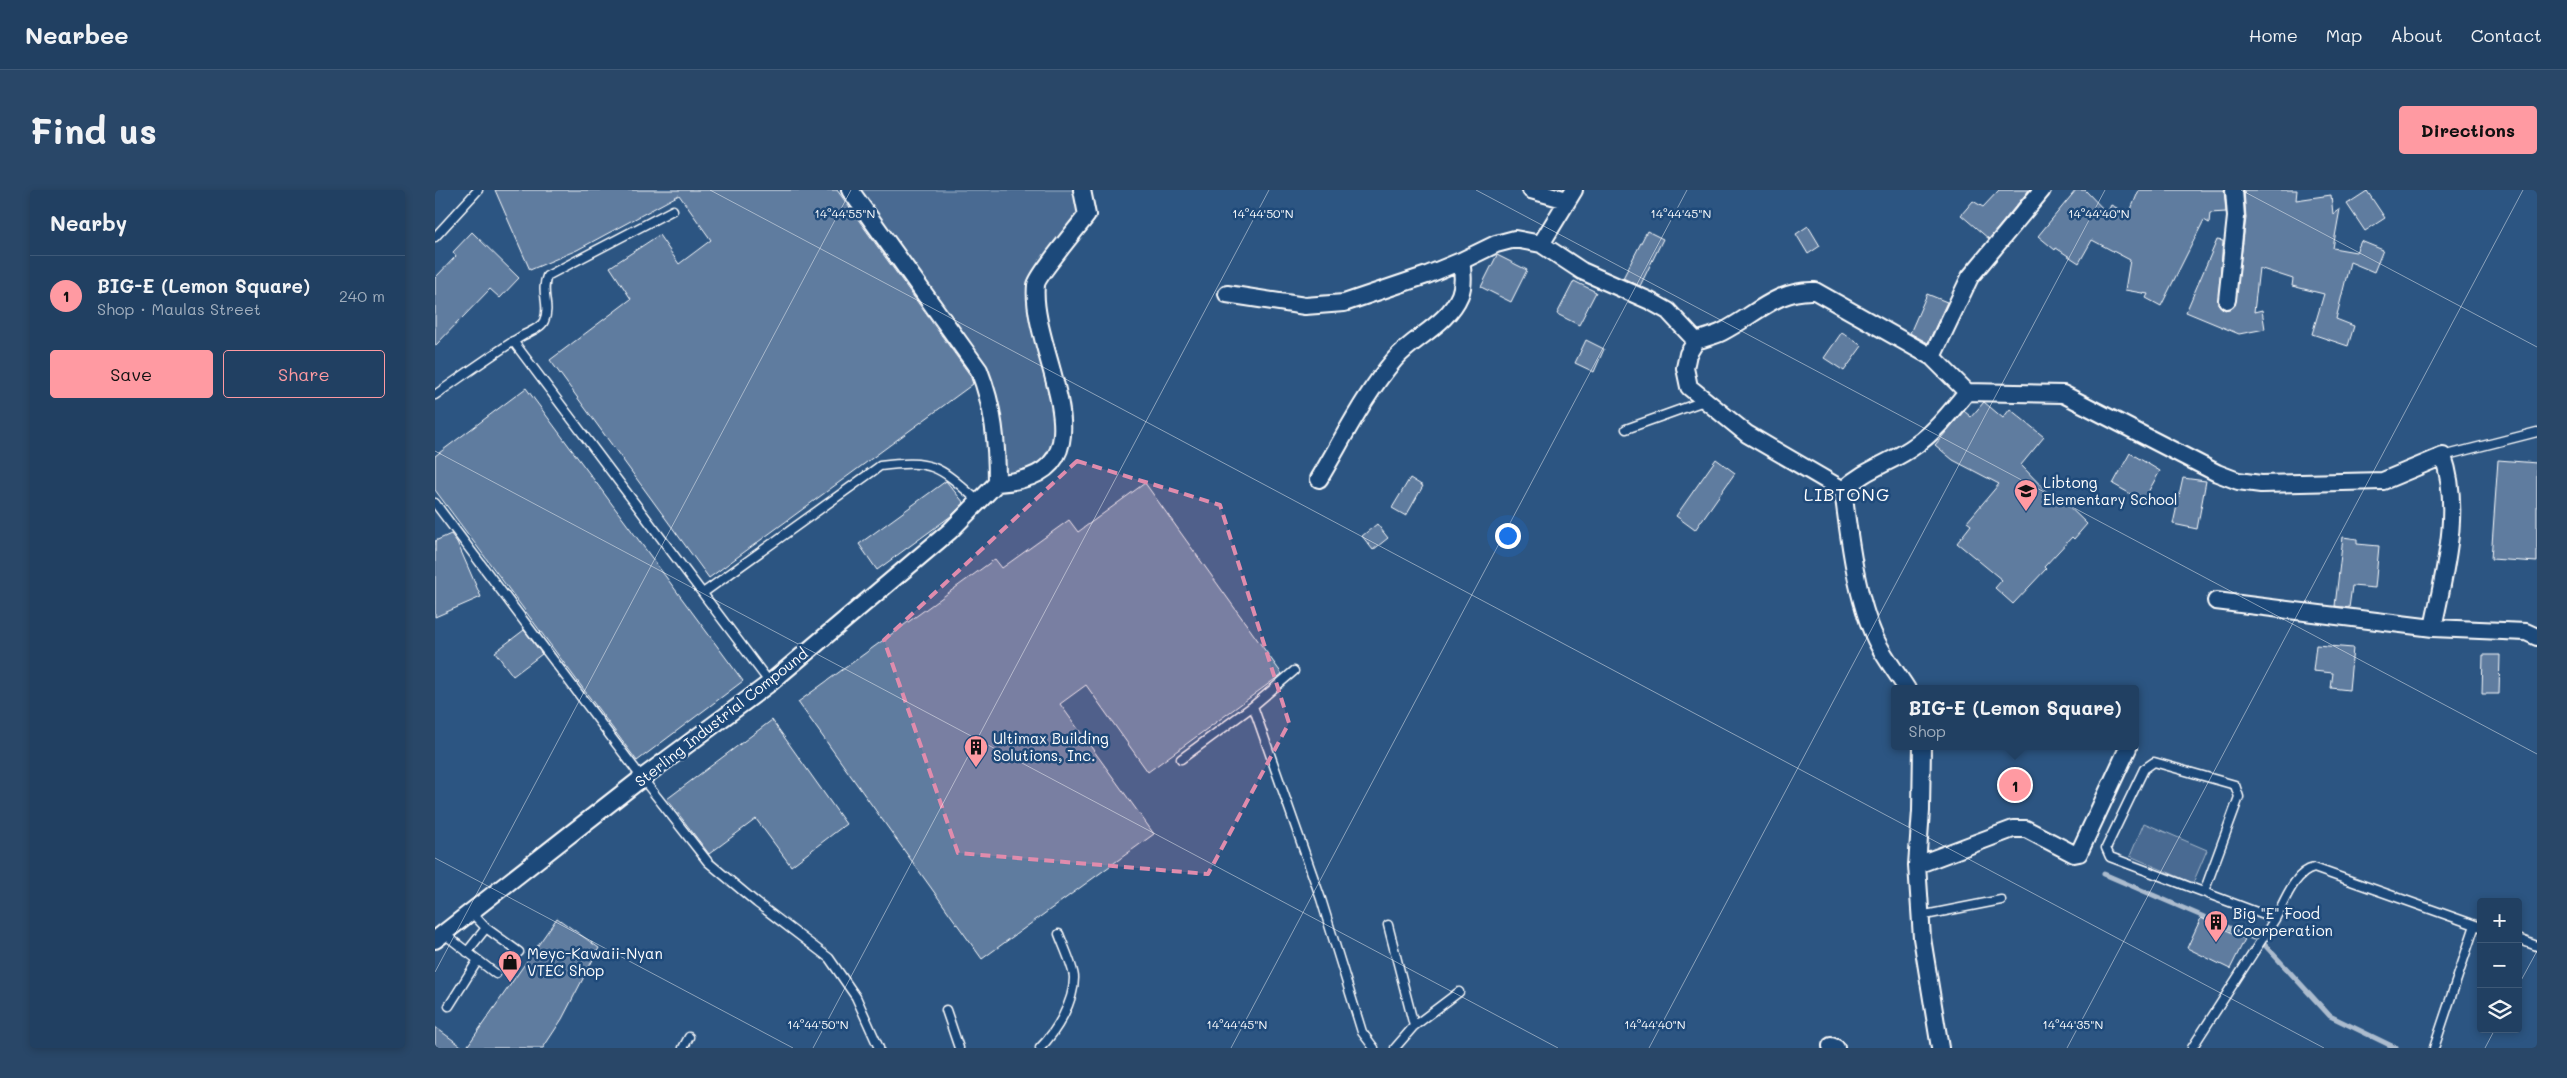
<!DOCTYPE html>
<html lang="en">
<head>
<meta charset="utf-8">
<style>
	:root { --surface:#214062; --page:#294768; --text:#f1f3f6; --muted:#a2afbe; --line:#3e5977; --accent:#ff9aa2 }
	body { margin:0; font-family:Mali,sans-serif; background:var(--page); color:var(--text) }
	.controls { position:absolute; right:15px; bottom:15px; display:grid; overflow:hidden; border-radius:5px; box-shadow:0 2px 8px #0003 }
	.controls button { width:45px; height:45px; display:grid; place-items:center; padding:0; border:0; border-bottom:1px solid var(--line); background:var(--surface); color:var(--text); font:25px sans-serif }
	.you { position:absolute; left:1072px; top:345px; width:18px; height:18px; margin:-12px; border:4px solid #fff; border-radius:50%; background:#1a73e8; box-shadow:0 0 0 8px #1a73e833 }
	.badge { display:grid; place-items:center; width:32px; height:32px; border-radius:50%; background:var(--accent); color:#111; font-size:16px; font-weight:700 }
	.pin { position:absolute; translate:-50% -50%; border:2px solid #fff; box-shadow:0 1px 5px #0006 }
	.popup { position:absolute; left:1456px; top:495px; width:248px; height:65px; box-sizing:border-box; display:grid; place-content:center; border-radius:5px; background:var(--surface); filter:drop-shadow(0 1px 4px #0005); font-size:16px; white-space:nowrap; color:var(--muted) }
	.popup b { font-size:19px; color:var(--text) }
	.popup::after { content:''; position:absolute; left:50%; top:100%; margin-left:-10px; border:10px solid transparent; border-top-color:var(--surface) }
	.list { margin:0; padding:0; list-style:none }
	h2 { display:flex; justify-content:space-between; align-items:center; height:65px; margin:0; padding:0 20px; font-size:21px }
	h2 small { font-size:16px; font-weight:400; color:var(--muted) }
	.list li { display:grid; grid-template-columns:32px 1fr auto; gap:15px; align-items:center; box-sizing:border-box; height:80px; padding:0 20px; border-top:1px solid var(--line) }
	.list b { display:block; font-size:19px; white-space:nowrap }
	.list p { margin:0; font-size:16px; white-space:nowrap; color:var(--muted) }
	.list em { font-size:16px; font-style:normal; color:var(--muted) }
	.actions { display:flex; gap:10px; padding:15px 20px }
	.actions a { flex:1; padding:11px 0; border:1px solid var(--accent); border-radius:5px; text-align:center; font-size:18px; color:var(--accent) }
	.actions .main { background:var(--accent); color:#111 }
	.icon { flex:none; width:28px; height:28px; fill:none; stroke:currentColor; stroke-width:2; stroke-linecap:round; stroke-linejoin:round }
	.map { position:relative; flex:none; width:2102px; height:858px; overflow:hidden; border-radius:5px }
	header { display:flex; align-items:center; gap:30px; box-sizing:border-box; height:70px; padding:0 25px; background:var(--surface); border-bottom:1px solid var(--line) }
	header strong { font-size:24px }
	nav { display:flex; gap:28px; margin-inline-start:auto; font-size:18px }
	.intro { display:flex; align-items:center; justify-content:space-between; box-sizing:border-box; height:120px; padding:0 30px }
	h1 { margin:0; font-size:35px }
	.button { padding:12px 22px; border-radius:5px; background:var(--accent); color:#111; font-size:18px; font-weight:700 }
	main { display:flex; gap:30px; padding:0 30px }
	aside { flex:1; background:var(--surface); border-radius:5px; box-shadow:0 2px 8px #0003 }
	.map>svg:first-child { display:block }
	.green { fill:#486b92; stroke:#a4b5c8 }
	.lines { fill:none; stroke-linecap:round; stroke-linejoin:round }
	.stream { stroke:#acbcce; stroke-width:5 }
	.building { fill:#5e7c9f; stroke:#fff }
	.lane-casing { stroke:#fff; stroke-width:11 }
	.street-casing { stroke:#fff; stroke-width:20 }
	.lane { stroke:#1f4a7a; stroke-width:8 }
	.street { stroke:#1f4a7a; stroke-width:16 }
	.marked { fill:#e08cad; fill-opacity:0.2; stroke:#e08cad; stroke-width:4; stroke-dasharray:10 6; stroke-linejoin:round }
	.ticks { fill:none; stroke:#fff; stroke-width:1; stroke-opacity:0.45 }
	.labels { text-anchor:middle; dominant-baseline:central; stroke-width:5; stroke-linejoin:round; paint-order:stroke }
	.poi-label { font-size:15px; fill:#fff; stroke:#1f4a7a; text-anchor:start }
	.street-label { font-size:15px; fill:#fff; stroke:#1f4a7a }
	.quarter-label { font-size:18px; letter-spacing:1px; fill:#fff; stroke:#1f4a7a }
	.ticks-label { font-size:12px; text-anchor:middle; fill:#fff; stroke:#1f4a7a; stroke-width:5; stroke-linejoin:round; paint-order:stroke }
</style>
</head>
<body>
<header>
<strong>Nearbee</strong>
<nav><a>Home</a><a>Map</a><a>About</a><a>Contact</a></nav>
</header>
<div class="intro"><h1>Find us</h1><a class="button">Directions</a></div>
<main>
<aside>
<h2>Nearby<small></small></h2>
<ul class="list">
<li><span class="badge">1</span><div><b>BIG-E (Lemon Square)</b><p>Shop · Maulas Street</p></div><em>240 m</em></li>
</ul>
<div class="actions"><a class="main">Save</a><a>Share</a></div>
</aside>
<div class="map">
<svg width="2102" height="858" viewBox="0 0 2102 858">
	<rect width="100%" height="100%" fill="#2c5582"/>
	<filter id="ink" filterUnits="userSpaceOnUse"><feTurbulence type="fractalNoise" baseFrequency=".02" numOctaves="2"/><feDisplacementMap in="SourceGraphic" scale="10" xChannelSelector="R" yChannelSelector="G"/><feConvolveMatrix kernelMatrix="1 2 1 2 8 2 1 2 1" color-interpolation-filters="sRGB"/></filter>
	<g filter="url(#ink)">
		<path class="green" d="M415,0H647L652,25L601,93L626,215L622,267L562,293L555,207Z
			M1709,633L1772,660L1758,693L1695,666Z"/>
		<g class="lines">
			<path class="stream" d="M1669,684L1818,748
				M1828,753L1895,826L1961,858"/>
		</g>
		<path class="building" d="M60,0H402L535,185L538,194L274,388L115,170L196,109L175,77L224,45L244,74L276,50L244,5L142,60L95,80Z
			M1564,0H1594L1554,49L1526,25L1538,11L1548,17Z
			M1641,0H1650L1672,23L1676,15L1694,24L1704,0H1789L1791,22L1775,23L1774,33L1769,30L1726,116L1711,108L1713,104L1690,100L1695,70L1657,50L1644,73L1621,58L1620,60L1603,46Z
			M1809,0H1862L1861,10L1896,5L1898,24L1905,19L1898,58L1921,62L1926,51L1948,60L1939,82L1915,72L1901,129L1919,136L1913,156L1877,144L1889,104L1857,96L1858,89L1824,78L1819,122L1827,120L1830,139L1804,144L1751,122L1782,50L1788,51L1783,114L1790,120L1800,115L1811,28Z
			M1932,1L1950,28L1930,41L1912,14Z
			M1373,36L1385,56L1373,64L1361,44Z
			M1212,41L1228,49L1205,96L1188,88Z
			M37,42L84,88L65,108L55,99L0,156V88L21,66L18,62Z
			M1062,65L1092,80L1076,112L1046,97Z
			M1139,91L1161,102L1144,135L1122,124Z
			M1492,104L1512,112L1493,153L1475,143Z
			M1407,142L1427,156L1409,181L1389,168Z
			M1151,150L1169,159L1159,182L1140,173Z
			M91,198L308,491L202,571L0,300V266Z
			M1549,212L1568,228L1575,219L1609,247L1586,275L1617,307L1620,303L1652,334L1639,349L1637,347L1609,377L1611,379L1578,414L1560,398L1567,390L1522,353L1536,335L1532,332L1564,294L1518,270L1500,255L1529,221L1536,227Z
			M1695,263L1725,281L1708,311L1678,294Z
			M1281,269L1300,283L1260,340L1241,326Z
			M2063,270L2102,273V372L2056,369Z
			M975,288L988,296L971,326L957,318Z
			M1748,288L1771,291L1762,339L1738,334Z
			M511,291L529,313L516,326L442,380L424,354Z
			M710,293L847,484L713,582L651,495L625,514L719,644L547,769L363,512L560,369L567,378L634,330L643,342Z
			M942,334L953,348L938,360L927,346Z
			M16,344L22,352L46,407L0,427V351Z
			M1908,347L1922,349V354L1944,356L1940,398L1917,396L1914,418L1900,416Z
			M89,440L107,464L78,486L60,462Z
			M1881,455L1918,458L1914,500L1896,498L1898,483L1878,481Z
			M2048,465H2065L2064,504H2047Z
			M337,530L411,634L356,676L321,629L274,664L232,609Z
			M122,728L164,758L127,829L108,858H31Z
			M1766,728L1810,749L1795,779L1752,758Z
			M0,837L29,858H0Z"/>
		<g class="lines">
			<g class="lane-casing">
				<path id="lane" d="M0,47L43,0
					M78,151L335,493
					M0,205C29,185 57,164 87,146C94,142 106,138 109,131C116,116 105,102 112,86L238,20
					M1191,239L1269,211
					M2008,266L2102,242
					M0,313L207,588L273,672L322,713L394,768L421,807L444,858
					M268,403L445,276C499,269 505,277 543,311
					M818,516L886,709L927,842L939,858
					M746,569L818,516L859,481
					M1769,702L1804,607L1800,595L1719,572L1709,579L1671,658L1675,667L1840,729C1849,713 1859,682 1879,678L2046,737
					M1485,726L1566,710
					M953,735L979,836
					M51,738L84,762
					M8,743L61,784
					M2083,749L2102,756
					M32,762L51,738L36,722
					M14,816L43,770
					M511,820L524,858
					M248,858L254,847
					M605,858C621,842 639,812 639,788C639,778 628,755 624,744
					M960,858L979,836L1024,802
					M1757,858L1840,729
					M1999,858L2040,735"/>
			</g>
			<g class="street-casing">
				<path id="street" d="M415,0L544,180C559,218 562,253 562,293
					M1096,0L1132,10
					M1106,54L1139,0
					M792,104L870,116L909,113L992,85L1026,71L1061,54L1080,49L1106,54L1147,81L1215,111L1233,121L1261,151
					M1792,110L1801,27L1799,0
					M1497,167L1535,87L1607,0
					M884,289C908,249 929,205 960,169C979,147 1013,134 1025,105C1029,95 1028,82 1026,71
					M562,293C686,286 594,163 601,95C602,86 644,36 652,25L647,0
					M1408,300L1312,244L1254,197L1250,178L1253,164L1261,151C1269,148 1279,146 1287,142C1319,126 1342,99 1380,101L1497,167L1532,202L1628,204L1782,283L1803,291L1826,294L1948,291L2008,266C2027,320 2009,383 1998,438
					M1408,300C1414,346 1421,408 1441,450C1449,467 1462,483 1472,499
					M1408,300C1431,278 1457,273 1481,255C1501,241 1516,221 1532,202
					M1781,411L1998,438L2091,442L2102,447
					M1487,556L1486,621L1482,675L1487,748L1505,858
					M1482,675L1578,639H1591L1639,664L1644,663L1693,558
					M0,750L207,588L335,493L515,341L562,293
					M1396,856L1401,858"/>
			</g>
			<use href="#lane" class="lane"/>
			<use href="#street" class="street"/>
		</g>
	</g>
	<path class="marked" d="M642,271L785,315L854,533L773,684L523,663L449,450Z"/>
	<path class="ticks" d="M275,0L1889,858M1041,0L2102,564M1806,0L2102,157M0,261L1123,858M0,668L358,858M0,782L416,0M2083,796L2102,761M378,858L834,0M796,858L1252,0M1214,858L1670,0M1632,858L2088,0M2050,858L2060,839"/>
	<defs>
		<g id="school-pin" transform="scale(1.25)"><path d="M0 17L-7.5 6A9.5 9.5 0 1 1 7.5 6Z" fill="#ff9aa2" stroke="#1f4a7a"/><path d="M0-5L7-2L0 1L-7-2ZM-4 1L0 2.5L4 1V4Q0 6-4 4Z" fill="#111"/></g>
		<g id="building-pin" transform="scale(1.25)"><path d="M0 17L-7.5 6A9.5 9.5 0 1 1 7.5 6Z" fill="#ff9aa2" stroke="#1f4a7a"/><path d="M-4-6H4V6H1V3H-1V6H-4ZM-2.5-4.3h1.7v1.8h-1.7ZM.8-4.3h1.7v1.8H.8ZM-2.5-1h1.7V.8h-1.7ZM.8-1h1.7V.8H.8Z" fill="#111"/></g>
		<g id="shop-pin" transform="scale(1.25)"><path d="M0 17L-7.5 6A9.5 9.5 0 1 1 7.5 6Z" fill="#ff9aa2" stroke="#1f4a7a"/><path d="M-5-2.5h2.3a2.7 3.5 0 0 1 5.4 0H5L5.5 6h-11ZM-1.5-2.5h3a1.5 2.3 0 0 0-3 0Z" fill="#111"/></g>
	</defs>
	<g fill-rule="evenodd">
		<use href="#school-pin" x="1591" y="301"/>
		<use href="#building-pin" x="541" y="557"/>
		<use href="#building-pin" x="1781" y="732"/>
		<use href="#shop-pin" x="75" y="772"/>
	</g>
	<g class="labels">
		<g class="poi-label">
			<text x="1608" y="292">Libtong<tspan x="1608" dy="17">Elementary School</tspan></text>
			<text x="558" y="548">Ultimax Building<tspan x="558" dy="17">Solutions, Inc.</tspan></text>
			<text x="1798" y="723">Big "E" Food<tspan x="1798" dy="17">Coorperation</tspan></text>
			<text x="92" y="763">Meyc-Kawaii-Nyan<tspan x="92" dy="17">VTEC Shop</tspan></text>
		</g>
		<g class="street-label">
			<text transform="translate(286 527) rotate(-38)">Sterling Industrial Compound</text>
		</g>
		<g class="quarter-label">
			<text x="1412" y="304">LIBTONG</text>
		</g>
	</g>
	<g class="ticks-label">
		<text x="410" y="28">14°44'55"N</text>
		<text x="828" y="28">14°44'50"N</text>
		<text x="1246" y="28">14°44'45"N</text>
		<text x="1664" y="28">14°44'40"N</text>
		<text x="383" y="839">14°44'50"N</text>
		<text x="802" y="839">14°44'45"N</text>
		<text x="1220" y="839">14°44'40"N</text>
		<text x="1638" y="839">14°44'35"N</text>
	</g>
</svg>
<div class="controls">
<button>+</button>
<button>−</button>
<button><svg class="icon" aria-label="layers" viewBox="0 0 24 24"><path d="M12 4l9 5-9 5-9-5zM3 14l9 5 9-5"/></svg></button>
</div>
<div class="you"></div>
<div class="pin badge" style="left:1580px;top:595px">1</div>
<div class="popup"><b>BIG-E (Lemon Square)</b>Shop</div>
</div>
</main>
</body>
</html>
